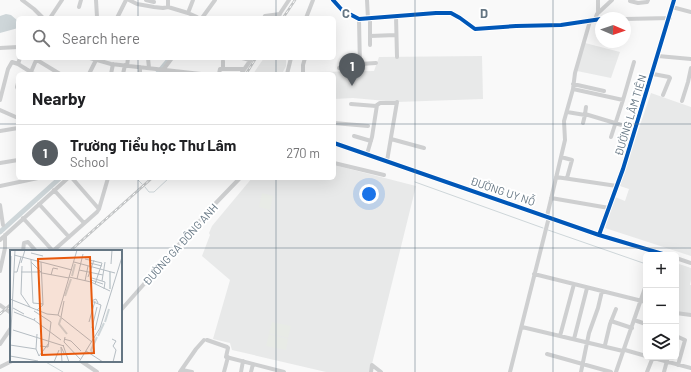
<!DOCTYPE html>
<html lang="en">
<head>
<meta charset="utf-8">
<style>
	:root { --surface:#fff; --page:#f6f6f6; --text:#202124; --muted:#757577; --line:#e0e0e0; --accent:#565c61 }
	body { margin:0; font-family:Barlow,sans-serif; background:var(--page); color:var(--text) }
	.controls { position:absolute; right:12px; bottom:12px; display:grid; overflow:hidden; border-radius:6px; box-shadow:0 4px 16px #0002 }
	.controls button { width:36px; height:36px; display:grid; place-items:center; padding:0; border:0; border-bottom:1px solid var(--line); background:var(--surface); color:var(--text); font:20px sans-serif }
	.compass { position:absolute; left:595px; top:12px; width:36px; height:36px; border-radius:50%; background:var(--surface); box-shadow:0 4px 16px #0002; rotate:92deg }
	.you { position:absolute; left:369px; top:194px; width:14px; height:14px; margin:-10px; border:3px solid #fff; border-radius:50%; background:#1a73e8; box-shadow:0 0 0 6px #1a73e833 }
	.badge { display:grid; place-items:center; width:26px; height:26px; border-radius:50%; background:var(--accent); color:#fff; font-size:13px; font-weight:700 }
	.pin { position:absolute; translate:-50% -33px; filter:drop-shadow(0 1px 2px #0008) }
	.pin::after { content:''; position:absolute; top:21px; width:14px; height:12px; background:inherit; clip-path:polygon(0 0,100% 0,50% 100%) }
	.list { margin:0; padding:0; list-style:none }
	h2 { display:flex; justify-content:space-between; align-items:center; height:52px; margin:0; padding:0 16px; font-size:17px }
	h2 small { font-size:13px; font-weight:400; color:var(--muted) }
	.list li { display:grid; grid-template-columns:26px 1fr auto; gap:12px; align-items:center; box-sizing:border-box; height:56px; padding:0 16px; border-top:1px solid var(--line) }
	.list b { display:block; font-size:15px; white-space:nowrap }
	.list p { margin:0; font-size:13px; white-space:nowrap; color:var(--muted) }
	.list em { font-size:13px; font-style:normal; color:var(--muted) }
	.icon { flex:none; width:22px; height:22px; fill:none; stroke:currentColor; stroke-width:2; stroke-linecap:round; stroke-linejoin:round }
	.map { position:relative; flex:none; width:691px; height:372px; overflow:hidden }
	.search { position:absolute; background:var(--surface); box-shadow:0 4px 16px #0002; left:16px; top:16px; width:320px; height:44px; display:flex; align-items:center; gap:10px; box-sizing:border-box; padding:0 14px; border-radius:6px; color:var(--muted); font-size:15px }
	.panel { position:absolute; background:var(--surface); box-shadow:0 4px 16px #0002; left:16px; top:72px; width:320px; height:108px; border-radius:6px }
	.map>svg:first-child { display:block }
	.built { fill:#e8e9e9 }
	.green { fill:#e8ebe6 }
	.water { fill:#ced6d9 }
	.lines { fill:none; stroke-linecap:round; stroke-linejoin:round }
	.stream { stroke:#ced6d9; stroke-width:1 }
	.river { stroke:#ced6d9; stroke-width:5 }
	.minor { stroke:#cecfd0; stroke-width:4 }
	.rail-casing { stroke:#c3c5c6; stroke-width:2.5 }
	.rail { stroke:#fff; stroke-width:1; stroke-dasharray:3; stroke-linecap:butt }
	.cycleway-casing { stroke:#fff; stroke-width:6 }
	.cycleway { stroke:#0057b8; stroke-width:4 }
	.grid { fill:none; stroke:#657683; stroke-width:1; stroke-opacity:0.55 }
	.labels { text-anchor:middle; dominant-baseline:central; stroke-width:4; stroke-linejoin:round; paint-order:stroke }
	.street-label { font-size:11px; fill:#657683; stroke:#fff }
	.inset-river { fill:none; stroke:#ced6d9; stroke-width:2 }
	.inset-road { fill:none; stroke:#b5bdc3; stroke-width:1 }
	.view { fill:#e8590c; fill-opacity:0.15; stroke:#e8590c; stroke-width:2 }
	.inset-edge { fill:none; stroke:#657683; stroke-width:2 }
	.grid-label { font-size:13px; text-anchor:middle; font-weight:bold; fill:#657683; stroke:#fff; stroke-width:4; stroke-linejoin:round; paint-order:stroke }
</style>
</head>
<body>
<div class="map">
<svg width="691" height="372" viewBox="0 0 691 372">
	<rect width="100%" height="100%" fill="#f9f9f9"/>
	<path class="built" d="M585,43L620,52L611,78L577,71Z
		M482,56L483,99L397,102L353,98L334,99V74H315V72L374,71L379,57Z
		M264,58H286V66L282,74H253Z
		M651,93L691,107V256L605,228L615,197L625,201L629,189L620,186V184Z
		M334,165L416,186L370,372H326L232,350L230,343L213,339L230,280L202,256L210,235L209,233L212,226L252,178H334Z
		M676,263L691,268V280L690,285H691V315L676,312Z"/>
	<path class="green" d="M262,193L273,196L270,210L259,207Z
		M272,322L291,326L288,338L269,333Z
		M269,334L288,339L286,350L266,346Z"/>
	<path class="water" d="M6,14L11,15L18,21V28L0,33V16Z"/>
	<g class="lines">
		<path class="stream" d="M136,178L142,184
			M415,182L543,228
			M145,187L149,192H154L169,178
			M548,230L646,264
			M44,361L63,372"/>
		<path class="river" d="M157,74L167,62
			M0,232L60,178"/>
		<path class="minor" d="M22,0L34,9L43,18
			M96,0L97,17L99,18
			M129,0L137,4L154,7L163,8L168,7L188,13
			M146,0L154,2
			M193,0L188,13L197,17
			M333,0L342,10L359,19L436,13H451L460,18L475,29L516,26L561,25L601,19
			M367,0L368,19
			M630,1L638,3L647,2L648,0
			M79,7L81,0
			M168,7V0
			M672,7L691,12
			M598,13V0
			M396,16L397,57
			M50,18L62,0
			M117,18L126,0
			M202,18L215,0
			M264,18L265,16L280,14
			M277,18L289,0
			M306,18L313,0
			M370,19V45
			M625,19L670,18
			M595,20L597,14L612,0
			M370,36L396,35
			M0,48L18,47
			M658,56L691,59
			M90,58L111,64L201,74
			M148,58L149,68
			M242,58L250,60
			M37,60L60,74
			M223,61V69H244
			M18,64L34,74
			M360,64L376,63
			M127,66L128,58
			M339,68L360,67L359,19
			M31,72L37,58
			M89,74L97,58
			M111,74L113,64
			M123,74L125,65
			M140,74V67
			M160,74L172,58
			M219,74L220,69H223
			M241,74L252,58
			M287,74L291,58
			M303,74V65L305,58
			M653,74L669,77L670,78L663,95
			M18,83L17,87L18,89
			M573,84L604,91
			M573,89L623,100L611,137
			M0,100L8,69L12,62L18,64L20,58
			M623,100L634,62
			M682,101L688,82L691,68
			M351,104L376,106
			M0,110L18,118
			M567,112L585,115V114L635,129
			M585,114L586,107
			M334,123L368,126
			M583,123L585,115
			M0,131L18,128
			M354,136L371,141
			M391,139L424,148
			M334,143L599,235L666,255
			M367,154L372,137L377,105L380,103H397
			M561,157L572,160L567,178
			M387,161L397,102
			M0,163L18,160
			M334,163L384,175
			M556,177L617,186
			M72,178L99,209
			M0,186L38,178
			M54,190L84,223
			M551,198L609,208
			M39,204L69,237
			M0,205L3,225
			M547,216L565,140L564,121L573,89L575,73L590,21
			M23,218L53,251L97,212L99,209L108,178
			M599,235L623,169L674,0
			M0,240L68,178
			M23,251L24,243L28,242L36,251
			M676,258L691,263
			M0,271L5,248V235
			M534,274L646,302
			M0,305L11,313
			M121,310L213,206L240,178
			M676,313L691,315
			M634,320L646,324
			M611,321L632,328
			M522,327L623,351
			M560,336L574,284
			M676,336L685,340L678,365
			M574,339L587,288
			M207,340L227,347
			M0,344L11,328
			M605,345L610,324L616,309
			M228,348L226,357L284,372
			M625,350L646,356
			M547,354L611,372
			M650,357L691,368
			M81,361L97,372
			M0,367L12,361
			M182,370L192,372
			M180,372L196,349L204,340
			M224,372L228,357
			M241,372L243,361
			M251,372L253,364
			M371,372L372,365L381,372
			M510,372L549,217
			M581,372L589,333L598,308L602,291
			M616,372L646,285
			M647,372L653,357
			M664,372L668,357"/>
		<g class="rail-casing">
			<path id="rail" d="M283,18L295,0
				M246,74L256,58
				M70,251L152,178
				M0,314L11,304"/>
		</g>
		<use href="#rail" class="rail"/>
		<g class="cycleway-casing">
			<path id="cycleway" d="M333,0L342,10L359,19L436,13H451L460,18L475,29L516,26L561,25L601,19
				M334,143L599,235L666,255
				M599,235L623,169L674,0"/>
		</g>
		<use href="#cycleway" class="cycleway"/>
	</g>
	<path class="grid" d="M138,0V18M276,0V18M415,0V372M553,0V372M138,58V74M276,58V74M0,124H18M334,124H691M138,178V372M276,178V372M0,248H691"/>
	<g class="labels">
		<g class="street-label">
			<text transform="translate(630 115) rotate(-73)">ĐƯỜNG LÂM TIÊN</text>
			<text transform="translate(503 191) rotate(19)">ĐƯỜNG UY NỖ</text>
			<text transform="translate(180 244) rotate(-48)">ĐƯỜNG GA ĐÔNG ANH</text>
		</g>
	</g>
	<g transform="translate(10 250)">
		<rect width="112" height="112" fill="#f9f9f9"/>
		<path class="inset-river" d="M62,26L65,14M100,39V22M55,46L61,29M51,68L49,74L57,84M95,72L99,59M88,86L94,73M83,104L81,100L87,87"/>
		<path class="inset-road" d="M21,3L33,6M4,5L62,20M21,9L23,53L33,54M75,9L92,13L85,34M21,12L31,22M64,12L105,23M11,13L15,0M80,13L92,16M101,14L102,0M12,16L11,44L20,57M69,20L93,25M4,22H7L11,7M11,22H31M32,23L59,28M41,25L43,18L48,19M59,27L81,32L100,41M78,27L84,10M82,28L95,32L94,39M67,29L73,4M81,30L93,34M75,31L78,16M92,31L95,12M0,43L1,6M0,49L37,64L48,65L82,92M3,58L14,64M27,60L33,55L31,12M24,61L41,72L38,97L30,96M4,62L24,70L25,68M48,65L67,0M51,67L54,51M24,70L51,90M79,72L85,51M82,78L87,57M3,80L54,96M85,80L91,55L81,51L86,49L88,53M27,84L26,99L29,106M55,87L54,92L70,109M54,89L61,91L71,101M102,89L106,91L103,96L106,100L103,112M0,95L26,99M53,95L59,112M0,101L5,0M76,101L93,112M0,106L28,111M29,106L39,93M44,112L49,100M52,112L51,97L55,105M69,112L90,78L112,7"/>
		<path class="view" d="M80,7L84,103L32,105L28,9Z"/>
		<rect width="112" height="112" class="inset-edge"/>
	</g>
	<g class="grid-label">
		<text x="346" y="18">C</text>
		<text x="484" y="18">D</text>
	</g>
</svg>
<div class="controls">
<button>+</button>
<button>−</button>
<button><svg class="icon" aria-label="layers" viewBox="0 0 24 24"><path d="M12 4l9 5-9 5-9-5zM3 14l9 5 9-5"/></svg></button>
</div>
<svg class="compass" viewBox="-18 -18 36 36"><path d="M0-13l5 13h-10z" fill="#e53935"/><path d="M0 13l5-13h-10z" fill="#757577"/></svg>
<div class="you"></div>
<div class="pin badge" style="left:352px;top:86px">1</div>
<div class="search"><svg class="icon" aria-label="search" viewBox="0 0 24 24"><circle cx="10" cy="10" r="6"/><path d="M15 15l6 6"/></svg>Search here</div>
<section class="panel">
<h2>Nearby<small></small></h2>
<ul class="list">
<li><span class="badge">1</span><div><b>Trường Tiểu học Thư Lâm</b><p>School</p></div><em>270 m</em></li>
</ul>
</section>
</div>
</body>
</html>
